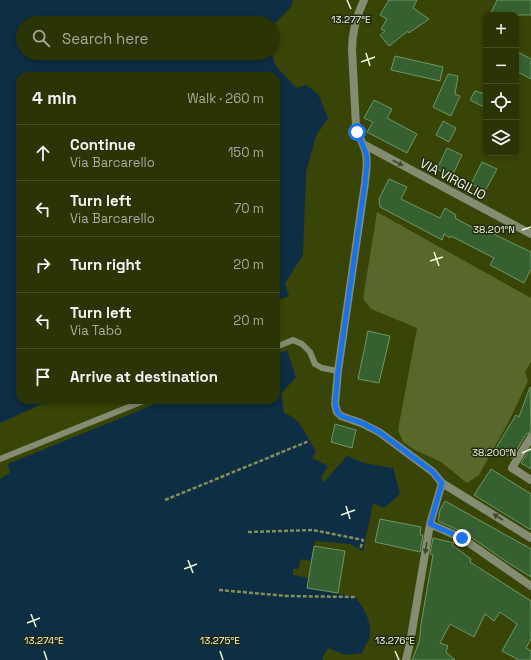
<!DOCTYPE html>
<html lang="en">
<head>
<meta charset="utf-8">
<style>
	:root { --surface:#2b3404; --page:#373f13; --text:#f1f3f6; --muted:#a6aa9a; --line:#474f26 }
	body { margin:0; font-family:"Space Grotesk",sans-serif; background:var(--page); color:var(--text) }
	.controls { position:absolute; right:12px; top:12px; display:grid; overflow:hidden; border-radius:8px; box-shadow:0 2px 6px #0003 }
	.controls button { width:36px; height:36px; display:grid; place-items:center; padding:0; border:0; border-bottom:1px solid var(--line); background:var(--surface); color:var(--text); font:20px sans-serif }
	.stop { position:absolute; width:12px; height:12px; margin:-9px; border:3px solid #1a73e8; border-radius:50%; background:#fff }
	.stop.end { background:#1a73e8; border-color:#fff; box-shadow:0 1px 4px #0008 }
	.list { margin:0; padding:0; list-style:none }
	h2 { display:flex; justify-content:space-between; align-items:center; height:52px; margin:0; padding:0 16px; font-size:17px }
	h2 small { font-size:13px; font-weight:400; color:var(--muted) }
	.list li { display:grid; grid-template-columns:26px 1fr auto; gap:12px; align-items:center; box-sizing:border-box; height:56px; padding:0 16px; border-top:1px solid var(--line) }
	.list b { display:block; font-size:15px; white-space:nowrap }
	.list p { margin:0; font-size:13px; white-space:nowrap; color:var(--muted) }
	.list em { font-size:13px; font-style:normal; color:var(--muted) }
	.icon { flex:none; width:22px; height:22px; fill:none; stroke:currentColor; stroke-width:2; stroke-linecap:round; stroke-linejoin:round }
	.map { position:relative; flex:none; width:531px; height:660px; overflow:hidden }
	.search { position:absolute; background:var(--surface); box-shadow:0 2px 6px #0003; left:16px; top:16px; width:264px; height:44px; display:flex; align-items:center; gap:10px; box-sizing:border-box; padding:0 14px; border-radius:22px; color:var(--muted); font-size:15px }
	.panel { position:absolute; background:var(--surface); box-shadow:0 2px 6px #0003; left:16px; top:72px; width:264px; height:332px; border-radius:12px }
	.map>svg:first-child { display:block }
	.green { fill:#58672a }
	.water { fill:#0e2e43 }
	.building { fill:#366030; stroke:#6d9767 }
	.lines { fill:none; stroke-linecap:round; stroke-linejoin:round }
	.path { stroke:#838e5c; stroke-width:2.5; stroke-dasharray:4 2; stroke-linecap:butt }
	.lane { stroke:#848c71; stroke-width:6 }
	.street { stroke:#848c71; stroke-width:8 }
	.oneway { fill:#40472e }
	.route { stroke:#1a73e8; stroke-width:5 }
	.ticks { fill:none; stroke:#f0f9da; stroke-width:1.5 }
	.labels { text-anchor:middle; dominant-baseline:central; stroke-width:3; stroke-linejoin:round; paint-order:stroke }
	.street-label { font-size:13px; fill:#f0f9da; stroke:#232911 }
	.ticks-label { font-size:10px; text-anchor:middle; fill:#f0f9da; stroke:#232911; stroke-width:3; stroke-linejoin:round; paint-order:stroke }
</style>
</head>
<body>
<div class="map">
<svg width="531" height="660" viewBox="0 0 531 660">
	<rect width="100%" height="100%" fill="#394506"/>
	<path class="green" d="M377,212L531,298V362L525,372L528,381L508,423L479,475L467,483L441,462L415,450L403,442L398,430L417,328L371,309L363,299Z"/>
	<path class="water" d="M0,0H293L291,7L273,26V23H23V53H271L276,66L296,88L306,85L318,94L328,118L316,136L306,172L303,255L285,283L289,296L276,301V76H20V400H51L0,423Z
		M287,350L296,377L281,394L284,413C302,419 306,437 316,451L312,458L328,466L321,478L324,482L347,456L364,463L393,468L400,494L384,508L373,503L363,551L350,544L315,541L311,561L301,559L298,569H293V575L308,578L307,588L355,597C363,607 372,621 370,636C369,641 364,648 362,653L346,655L328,648L322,658L323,660H0V479L10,473L8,464L165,400H276V355Z"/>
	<path class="building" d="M389,0H417L413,8L429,19L409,33L408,31L389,46L380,35L385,31L381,29L387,19L380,15Z
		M497,0H531V15H490Z
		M516,51L531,59V79L516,71Z
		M395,56L443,67L440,81L391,70Z
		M448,74L458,76L455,94L460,96L451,116L433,107Z
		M475,91L486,94V108L470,100Z
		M374,100L392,109L387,118L417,134L407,153L367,132L373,122L364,118Z
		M443,121L456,128L449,142L436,135Z
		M447,148L462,155L452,176L437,169Z
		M482,162L497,169L485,191L471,184Z
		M389,179L407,187L401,199L440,218L445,208L456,215L455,218L475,229L477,226L531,252V269L524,283L490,265L494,258L451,236L450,238L444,234L442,240L380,207L379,199Z
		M368,331L390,336L379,383L358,379Z
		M530,387L531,432L526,434L512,458L496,448L516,415L519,417Z
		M335,424L356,430L352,448L331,442Z
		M531,448V469L521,463Z
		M491,469L531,494V530L474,495Z
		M445,501L531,549V577L507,562L465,533L438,521L440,510Z
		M380,519L421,527L420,535H423L420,552L375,542Z
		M433,538L454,543L452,545L471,559L470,562L531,601V639L526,648L531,651V660H519L502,651L517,624L500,612L494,621L485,614L474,637L450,624L440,643L448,646L446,652L455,660H412L419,642L420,635L421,624L433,555L430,554Z
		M314,546L345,551L338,593L307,588Z"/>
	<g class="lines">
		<path class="path" d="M165,500L309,441
			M248,532L313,530L363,540L360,549
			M219,590L287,596L355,597"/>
		<path class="lane" d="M276,347L293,340L302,344L310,352L315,364L322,368L338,371
			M0,459L146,400"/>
		<path class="street" d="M364,0C356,17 352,32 352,50L356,126C358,136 364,144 366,154C368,163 366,173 365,183L338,371L335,404L337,412L341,416L361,423L379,432L433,472L442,483L531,538
			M363,144L531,234
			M531,437L512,468L531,480
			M430,524L462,538L531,586
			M406,660L410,643L430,524L442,483"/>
	</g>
	<defs><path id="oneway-solid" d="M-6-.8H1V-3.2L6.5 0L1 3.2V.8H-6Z"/></defs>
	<g class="oneway">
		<use href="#oneway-solid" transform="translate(398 163) rotate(28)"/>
		<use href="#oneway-solid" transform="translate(498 517) rotate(-148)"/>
		<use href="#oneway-solid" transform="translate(426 548) rotate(99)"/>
	</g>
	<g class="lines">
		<path class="route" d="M357,132L366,153L367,161L365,183L338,371L335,404L337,412L341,416L362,423L379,432L433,472L442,483L430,524L462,538"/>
	</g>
	<path class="ticks" d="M347,0L351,9M366,53L370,66M361,62L375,57M522,230L531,227M434,252L439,266M430,261L443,257M522,453L531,449M346,506L350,519M341,515L355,510M188,560L193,573M184,569L197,564M31,614L36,627M27,623L40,618M44,651L47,660M220,651L223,660M395,651L399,660"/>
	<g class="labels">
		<g class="street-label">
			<text transform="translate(453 179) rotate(28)">VIA VIRGILIO</text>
		</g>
	</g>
	<g class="ticks-label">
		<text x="351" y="23">13.277°E</text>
		<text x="494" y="233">38.201°N</text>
		<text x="494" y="456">38.200°N</text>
		<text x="44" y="644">13.274°E</text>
		<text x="220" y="644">13.275°E</text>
		<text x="395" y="644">13.276°E</text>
	</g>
</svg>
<div class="controls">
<button>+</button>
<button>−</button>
<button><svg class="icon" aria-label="locate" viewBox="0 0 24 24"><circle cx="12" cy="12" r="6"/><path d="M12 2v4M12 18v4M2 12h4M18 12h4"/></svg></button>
<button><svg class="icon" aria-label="layers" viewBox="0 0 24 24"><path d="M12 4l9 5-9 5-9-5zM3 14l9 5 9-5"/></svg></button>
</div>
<div class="stop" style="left:357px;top:132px"></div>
<div class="stop end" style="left:462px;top:538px"></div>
<div class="search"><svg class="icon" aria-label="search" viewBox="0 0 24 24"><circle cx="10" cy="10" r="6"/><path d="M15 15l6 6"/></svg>Search here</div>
<section class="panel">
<h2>4 min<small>Walk · 260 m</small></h2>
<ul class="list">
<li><svg class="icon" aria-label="ahead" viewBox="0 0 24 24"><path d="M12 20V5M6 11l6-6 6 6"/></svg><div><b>Continue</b><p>Via Barcarello</p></div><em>150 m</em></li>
<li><svg class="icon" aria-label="left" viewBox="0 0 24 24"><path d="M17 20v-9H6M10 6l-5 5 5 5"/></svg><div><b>Turn left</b><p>Via Barcarello</p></div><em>70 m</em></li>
<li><svg class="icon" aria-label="right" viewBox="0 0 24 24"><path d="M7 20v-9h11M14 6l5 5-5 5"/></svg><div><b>Turn right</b></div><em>20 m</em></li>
<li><svg class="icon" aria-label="left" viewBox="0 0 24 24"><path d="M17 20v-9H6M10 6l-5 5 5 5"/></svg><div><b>Turn left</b><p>Via Tabò</p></div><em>20 m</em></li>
<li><svg class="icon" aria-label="arrive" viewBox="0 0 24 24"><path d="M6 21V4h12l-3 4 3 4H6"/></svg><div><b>Arrive at destination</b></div></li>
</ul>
</section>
</div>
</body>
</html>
